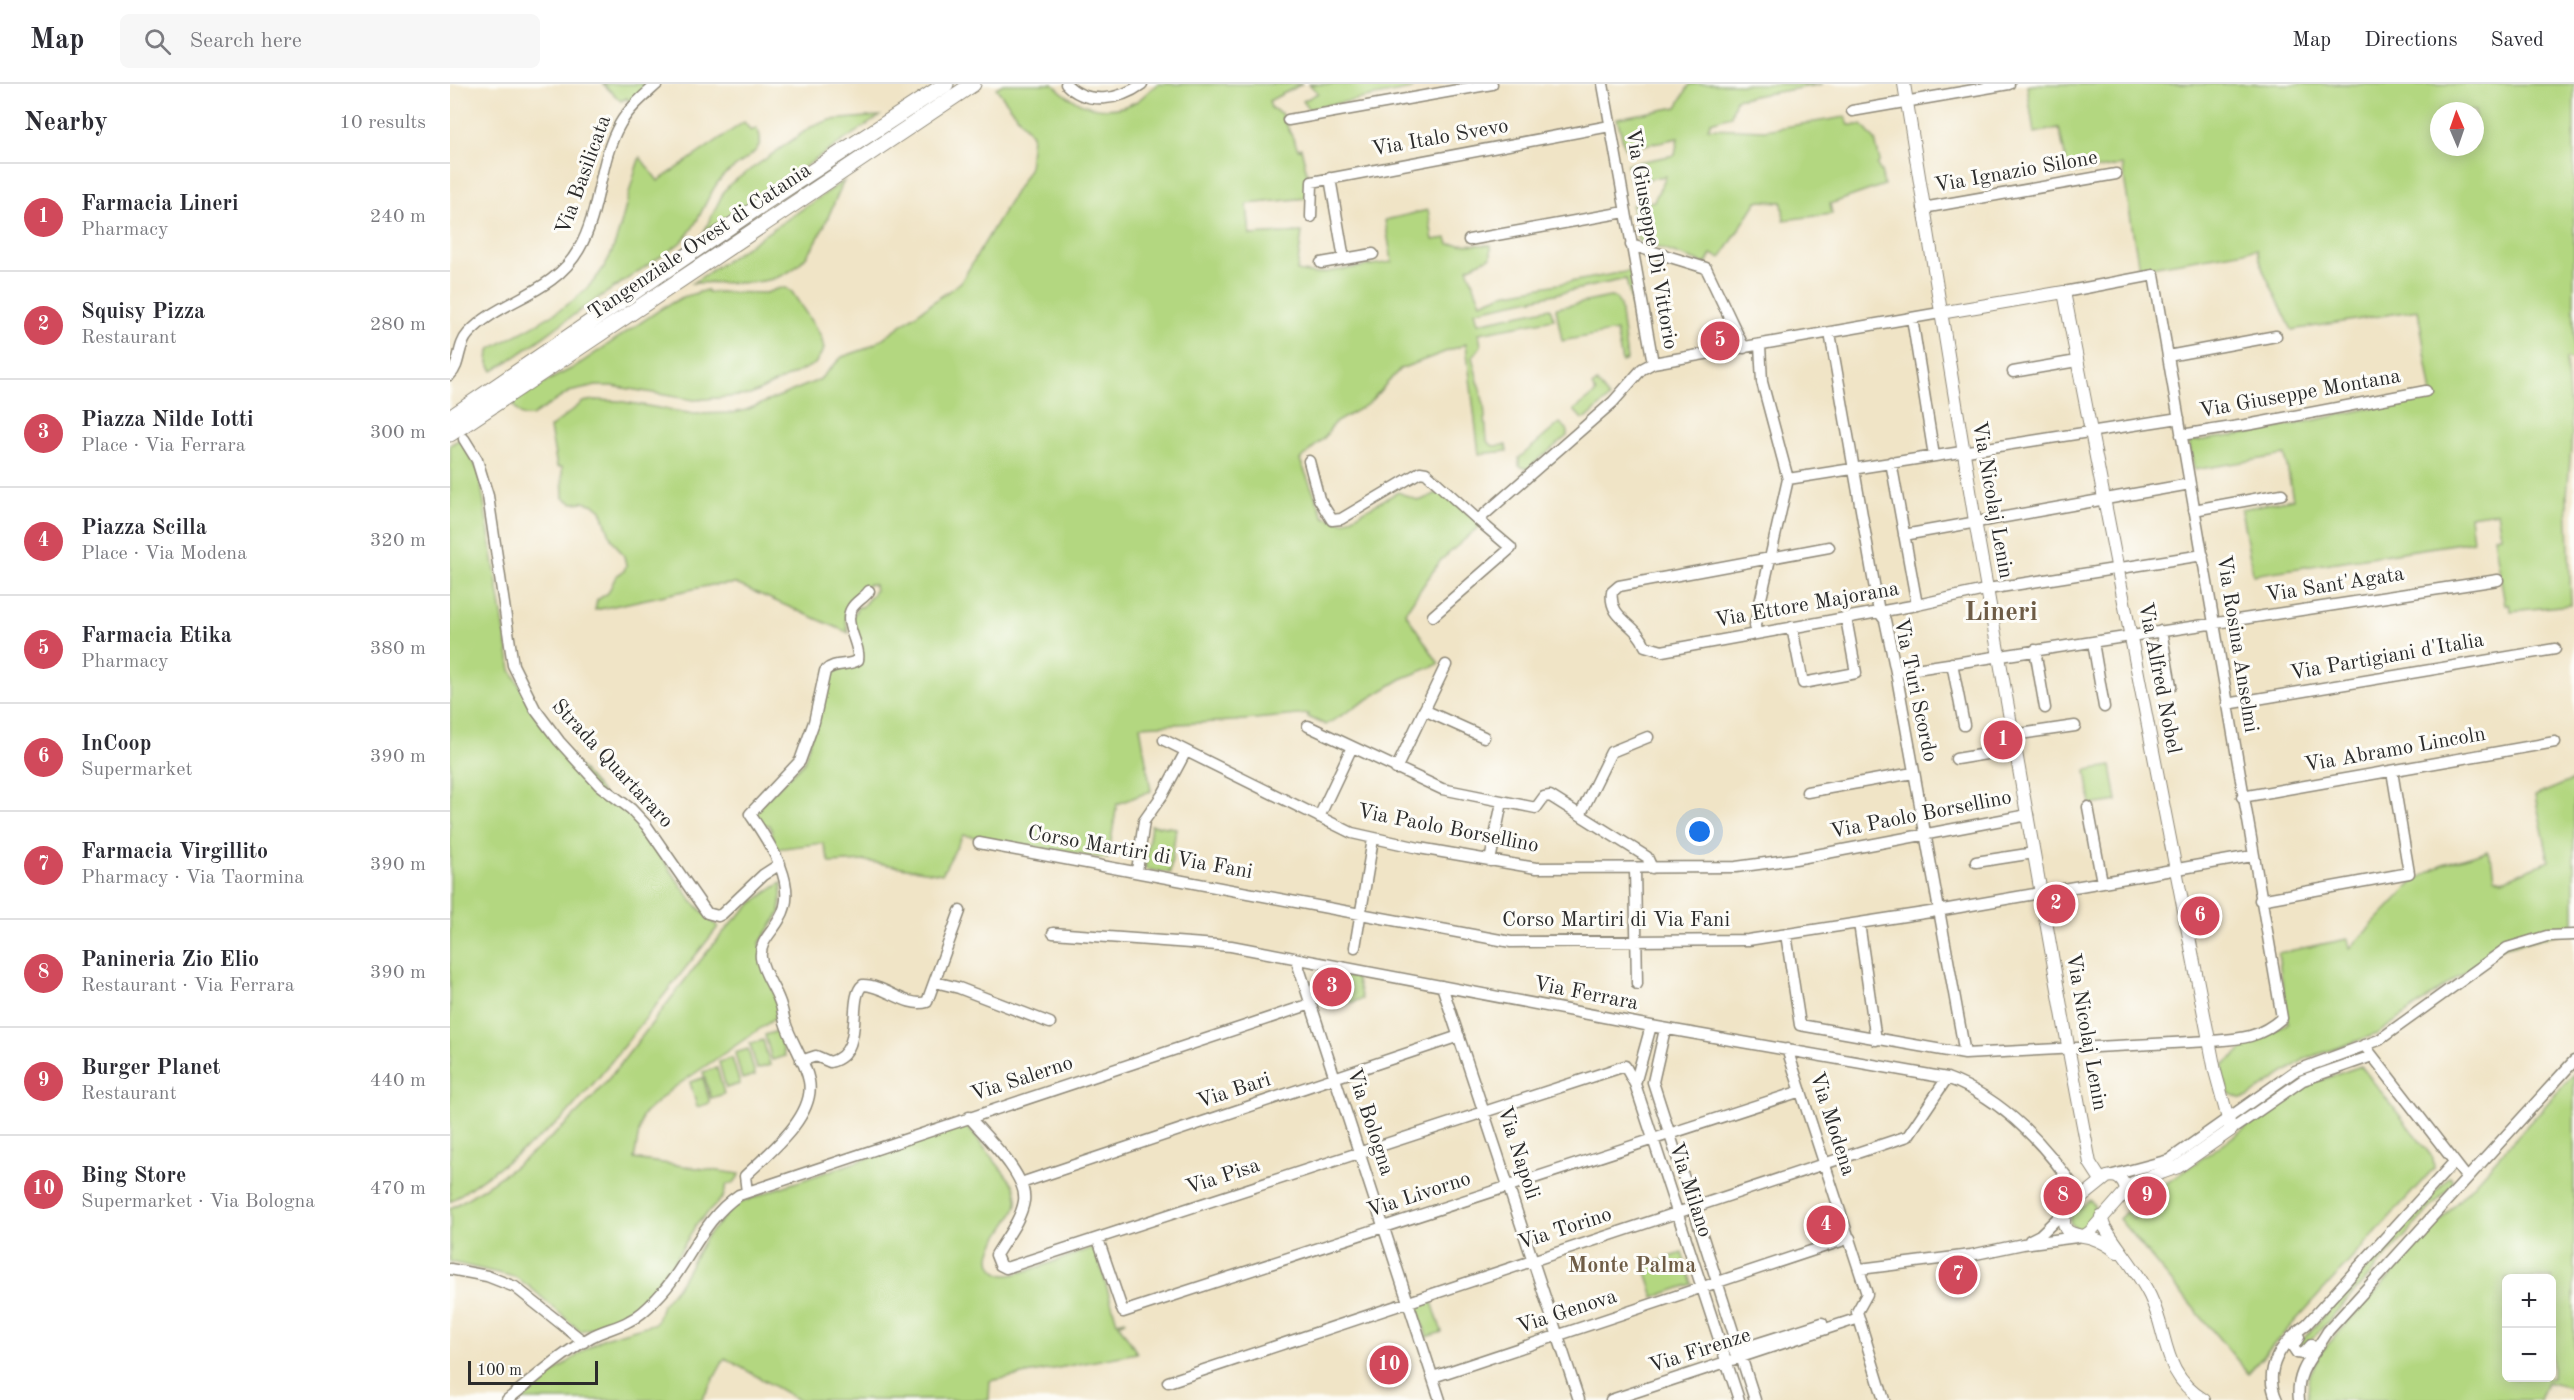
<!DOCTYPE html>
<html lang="en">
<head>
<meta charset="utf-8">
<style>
	:root { --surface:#fff; --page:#f7f7f7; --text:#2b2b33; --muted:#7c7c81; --line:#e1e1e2; --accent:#d1495b }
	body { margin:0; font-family:"Old Standard TT",serif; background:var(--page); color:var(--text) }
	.controls { position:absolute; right:18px; bottom:18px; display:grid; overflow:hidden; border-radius:9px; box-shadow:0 3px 15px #0003 }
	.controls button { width:54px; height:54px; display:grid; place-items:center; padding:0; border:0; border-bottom:2px solid var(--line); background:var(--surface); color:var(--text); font:30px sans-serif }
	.compass { position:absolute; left:1980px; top:18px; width:54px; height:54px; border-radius:50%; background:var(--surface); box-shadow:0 3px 15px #0003; rotate:358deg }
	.scale { position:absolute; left:18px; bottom:15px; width:130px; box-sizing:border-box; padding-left:6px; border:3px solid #2b2b2b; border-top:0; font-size:16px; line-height:21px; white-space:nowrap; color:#2b2b2b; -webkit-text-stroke:4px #fdfcf7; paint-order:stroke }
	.you { position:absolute; left:1250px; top:748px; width:21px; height:21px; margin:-15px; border:4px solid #fff; border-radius:50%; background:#1a73e8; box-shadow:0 0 0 9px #1a73e833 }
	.badge { display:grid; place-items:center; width:39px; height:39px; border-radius:50%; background:var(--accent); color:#fff; font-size:20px; font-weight:700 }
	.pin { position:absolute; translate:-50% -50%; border:3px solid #fff; box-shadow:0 2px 6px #0006 }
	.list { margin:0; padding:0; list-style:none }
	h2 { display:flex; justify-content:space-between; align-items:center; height:78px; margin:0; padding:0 24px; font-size:26px }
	h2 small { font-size:20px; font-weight:400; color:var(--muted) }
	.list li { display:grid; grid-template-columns:39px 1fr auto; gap:18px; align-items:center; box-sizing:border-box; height:108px; padding:0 24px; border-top:2px solid var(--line) }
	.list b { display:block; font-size:22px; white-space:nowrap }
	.list p { margin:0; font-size:20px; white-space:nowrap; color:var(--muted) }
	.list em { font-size:20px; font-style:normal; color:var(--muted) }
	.icon { flex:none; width:33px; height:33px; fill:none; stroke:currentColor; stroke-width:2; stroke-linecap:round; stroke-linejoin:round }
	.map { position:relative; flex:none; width:2124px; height:1316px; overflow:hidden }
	header { display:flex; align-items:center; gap:36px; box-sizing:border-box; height:84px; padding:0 30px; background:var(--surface); border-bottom:2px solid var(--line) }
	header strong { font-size:28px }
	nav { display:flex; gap:33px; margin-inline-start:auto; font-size:21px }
	.search { width:420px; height:54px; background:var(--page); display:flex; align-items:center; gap:15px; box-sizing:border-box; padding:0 21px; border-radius:9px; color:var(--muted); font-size:22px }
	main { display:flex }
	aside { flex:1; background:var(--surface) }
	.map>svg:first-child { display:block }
	.green { fill:#b3d780; stroke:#6f8156; stroke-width:1.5; fill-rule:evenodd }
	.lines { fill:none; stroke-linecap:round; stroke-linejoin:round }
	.minor-casing { stroke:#8e8878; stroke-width:13 }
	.major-casing { stroke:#8e8878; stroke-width:14 }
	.highway-casing { stroke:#8e8878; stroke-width:17 }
	.minor { stroke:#fff; stroke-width:10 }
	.major { stroke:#fff; stroke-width:12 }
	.highway { stroke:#fff; stroke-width:15 }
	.labels { text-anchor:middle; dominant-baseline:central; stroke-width:6; stroke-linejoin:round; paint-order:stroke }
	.street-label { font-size:21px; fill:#2b2b2b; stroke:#fdfcf7 }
	.neighbourhood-label { font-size:22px; font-weight:bold; fill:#6e5c46; stroke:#fdfcf7 }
	.district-label { font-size:27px; font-weight:bold; fill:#6e5c46; stroke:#fdfcf7 }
</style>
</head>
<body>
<header>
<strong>Map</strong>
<div class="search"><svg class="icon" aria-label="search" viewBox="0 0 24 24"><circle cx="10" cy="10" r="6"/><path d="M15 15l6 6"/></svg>Search here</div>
<nav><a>Map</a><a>Directions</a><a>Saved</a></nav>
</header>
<main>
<aside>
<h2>Nearby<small>10 results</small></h2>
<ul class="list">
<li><span class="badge">1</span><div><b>Farmacia Lineri</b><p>Pharmacy</p></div><em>240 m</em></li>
<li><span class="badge">2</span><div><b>Squisy Pizza</b><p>Restaurant</p></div><em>280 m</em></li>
<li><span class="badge">3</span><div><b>Piazza Nilde Iotti</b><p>Place · Via Ferrara</p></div><em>300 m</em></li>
<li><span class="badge">4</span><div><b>Piazza Scilla</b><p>Place · Via Modena</p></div><em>320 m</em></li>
<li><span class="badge">5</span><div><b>Farmacia Etika</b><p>Pharmacy</p></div><em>380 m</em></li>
<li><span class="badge">6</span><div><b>InCoop</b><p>Supermarket</p></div><em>390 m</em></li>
<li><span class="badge">7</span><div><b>Farmacia Virgillito</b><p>Pharmacy · Via Taormina</p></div><em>390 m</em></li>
<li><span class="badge">8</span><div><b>Panineria Zio Elio</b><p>Restaurant · Via Ferrara</p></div><em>390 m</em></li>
<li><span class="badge">9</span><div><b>Burger Planet</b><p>Restaurant</p></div><em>440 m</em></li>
<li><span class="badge">10</span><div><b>Bing Store</b><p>Supermarket · Via Bologna</p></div><em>470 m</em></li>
</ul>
</aside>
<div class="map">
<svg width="2124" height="1316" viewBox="0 0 2124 1316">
	<rect width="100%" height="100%" fill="#fdfcf7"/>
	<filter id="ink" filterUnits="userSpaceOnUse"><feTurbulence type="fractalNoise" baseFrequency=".0167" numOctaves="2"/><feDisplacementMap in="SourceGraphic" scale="12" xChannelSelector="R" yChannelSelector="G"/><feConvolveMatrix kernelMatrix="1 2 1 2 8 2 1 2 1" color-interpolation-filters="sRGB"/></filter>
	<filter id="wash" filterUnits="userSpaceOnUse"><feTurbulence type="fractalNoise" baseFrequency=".008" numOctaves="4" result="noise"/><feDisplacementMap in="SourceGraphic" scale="24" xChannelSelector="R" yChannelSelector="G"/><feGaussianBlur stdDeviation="1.35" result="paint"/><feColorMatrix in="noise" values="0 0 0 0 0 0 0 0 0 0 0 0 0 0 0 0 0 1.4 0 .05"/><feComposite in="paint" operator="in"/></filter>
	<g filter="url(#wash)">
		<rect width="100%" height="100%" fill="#f0e4c6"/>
		<path class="green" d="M153,0H202L181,19L177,14L171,17Z
			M553,0H603C625,23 658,33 687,17C694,13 702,2 709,0C720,0 735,0 746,0C781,0 817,0 852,0L819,17L821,24L831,29L848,65L851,64L858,93L857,114L797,120L800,151L852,148L847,187L865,190L942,178L935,136L978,126L983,156L997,154L999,160L1041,161V173L1017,184L1031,219L1053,210L1180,187L1187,229L1182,222L1176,195L1025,227L1028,239L1100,224L1104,235L1029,249L1031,262L1022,273L1034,321L1037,357L1043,362L1056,361L1057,367L1029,370L1016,260L950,285L918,320L883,340L876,352L850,376L874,433L894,438L948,408L969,417L992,407L1031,441L990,477L955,528L989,580L951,595L876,641L858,633V630L784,637L690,642L701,707L667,720L658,775L513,751L492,790L415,777L380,779L373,759L326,765L320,741H311L306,733L308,723L354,678L379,590L383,586L406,582L403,532L408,523H412L425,507L424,501L419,500C403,522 389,520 399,549L286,500L262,501L145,526L147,516L158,509L166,492L174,487L176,481L174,472L161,454L151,426L145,421L134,418L123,419L113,414L112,383H107L100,344L133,318L144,316L168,317L244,330L283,329L296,326L369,296L392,273L415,265L426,259L511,198L579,85L582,51L546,4Z
			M859,0H962V5L858,25L853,17L868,9Z
			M1240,0H1373L1286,15L1281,32L1261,38L1258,44L1315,46L1395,33L1399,41H1412L1425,56L1430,77L1427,81L1431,88L1434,101L1380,120L1382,130L1334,136L1332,118L1307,117L1271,174L1261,170L1256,180L1188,157L1182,121L1204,117L1216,92L1181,98L1177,80L1225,71L1228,54L1175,65L1167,34L1227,23Z
			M1590,0H2124V276L2116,275L2122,351L2117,412L2121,521L2061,527L2059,520L2055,521L2044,453L2051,452L2047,428L2020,432L2023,457L1803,491L1791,425L1843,415L1835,371L1744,386L1739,358L1809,348L1982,311L1968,226L1842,246L1813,186L1807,165L1689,185L1672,81L1619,90L1609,44L1584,49L1577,2ZM1989,27H2025V63H1989Z
			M430,32L265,143L254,148L274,107L280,100L361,43L380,36Z
			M294,38L301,47L306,44C323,67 285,79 272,93C255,112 251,139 231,158C222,166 211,172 201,179C182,192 163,204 144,217C109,240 78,266 43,287L38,279L39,266C86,239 145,217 164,162C175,133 179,102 190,73L208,97Z
			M394,97C374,137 364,190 313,197C290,201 266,197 243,199Z
			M330,204H336L342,208L371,252L374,265L365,280L300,311L244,316L162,302H146L119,308L82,332C70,334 68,328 62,319L101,295L123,284L214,223L233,213L257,206L258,208L316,209Z
			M1160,213L1166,214L1170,221L1177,276L1172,278L1166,247L1112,257L1106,224Z
			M1147,298L1159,314L1137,334L1132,335L1124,326L1146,309L1142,302Z
			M1110,339L1117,345V352L1077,385L1069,382V374Z
			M10,355L29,388L61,586L90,639L155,712L181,730L242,817L268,843L149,993L114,1033L84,1058L0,1118V361Z
			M1661,682L1667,717L1641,721L1636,686Z
			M2124,697V846L2048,865L1927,950L1855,975L1798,1013L1791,1015L1779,1009L1773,993V981L1796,963V961L1838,939L1828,869L1898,855L1900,864L1964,797L1993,780L2037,767L2043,779L2045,794L2053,796L2099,777L2085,712L2118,698Z
			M701,741L726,744L720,789L695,785Z
			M332,799L330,829L310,859L330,931L219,1007L192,1032L184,1075L290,1090L284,1099L277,1100L273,1113L246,1141L214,1194L201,1209L156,1241L130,1247L80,1203L65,1193L0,1178V1125C57,1091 113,1050 155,999C184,964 211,927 239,891C267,856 292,820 332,799Z
			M886,890L906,894L912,915L884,924L890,904L883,902Z
			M328,947L335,972L322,976L315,951Z
			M313,956L320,981L307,985L300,960Z
			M298,965L305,991L292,995L285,969Z
			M282,974L290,1000L276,1004L269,978Z
			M1911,982L1983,1074L1984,1084L1798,1289L1669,1135L1676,1128L1683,1134L1686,1133L1685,1128L1687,1124L1691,1127L1695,1126L1699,1118L1709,1113L1710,1110L1704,1108L1857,1001Z
			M267,984L274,1010L261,1014L253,988Z
			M2124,990V1305L2097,1298L2090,1316H1857L1860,1290L1872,1267ZM2102,1194V1294H2056V1194Z
			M253,994L260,1019L247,1023L240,998Z
			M516,1041L563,1100C566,1107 569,1116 566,1123C561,1140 529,1168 544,1185C549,1191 557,1192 565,1190C592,1183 618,1172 645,1163L667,1238L676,1236L669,1240L687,1269L540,1297L539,1316H348L275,1274L252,1316H68L137,1264L154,1254L206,1239L212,1221L230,1199L256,1153L285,1121L326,1105Z
			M2000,1092L2004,1098L1852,1266L1847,1262Z
			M1640,1116L1648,1127L1633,1146L1625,1144L1620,1138L1621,1131Z
			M1232,1169L1242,1200L1204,1213L1194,1182Z
			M982,1218L992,1248L977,1253L967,1223Z"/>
	</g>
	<g filter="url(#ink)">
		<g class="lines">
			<g class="minor-casing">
				<path id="minor" d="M616,0C637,22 670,16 692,0
					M1153,0L1203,279L1490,229
					M1402,27L1559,0
					M838,36L1042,0
					M880,94L894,175
					M1473,124L1666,90
					M861,133L862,98L1160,42
					M1019,156L1175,128
					M1181,161L1256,184L1294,264
					M871,179L923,170
					M1462,234L1484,372
					M1380,249L1429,528L1435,536L1446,588L1515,970
					M1718,272L1826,252
					M1563,288L1627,277
					M0,291C11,280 7,262 18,250C49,215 103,211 129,165C151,127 148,78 170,40C179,24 194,12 207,0
					M1731,351L1802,340L1976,307
					M14,355L27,376L38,412L63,581L85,625L109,657L149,701L181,725L196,741L257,829L268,832L272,830L313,791L330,780
					M859,377L869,415L882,436L891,435L970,388L976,389L1028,436L1163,318L1192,285L1203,279
					M1441,378L1467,521
					M1338,395L1729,334
					M1744,426L1832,410
					M1454,451L1740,400
					M1379,463L1169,502L1162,508C1158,535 1187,539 1195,562L1212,567L1467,521L1544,504L1753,471
					M983,532L1061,464L1028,436
					M1342,543L1353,599L1406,589L1396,534
					M1711,547L1721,602
					M1306,550L1305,541L1338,395L1312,298L1310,261
					M1643,558L1654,623
					M1585,566L1595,624
					M1502,579L1514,641
					M1446,588L2048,496
					M1777,620L2105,565
					M974,626L1034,653
					M858,642L992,705L1086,724L1094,713L1100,712L1197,773L1202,784
					M1563,651L1625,642
					M714,656L902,749L969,764L1086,784L1286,783L1345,775L1578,731
					M1506,675L1566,665
					M946,685L996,581
					M1357,708L1463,689
					M1792,713L2105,658
					M1638,723L1652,798
					M1130,731L1161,668L1198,653
					M869,733L902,663
					M529,759L1061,858L1298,856L1487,827L1802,772
					M1040,777L1052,718
					M1526,778L1584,769
					M1185,784L1187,900
					M687,787L694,737L713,710L736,667
					M1810,816L1959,789L1942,687
					M1409,839L1426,956
					M603,849L781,862L1201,942L1497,994C1555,1015 1598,1064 1631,1113
					M1336,850L1350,941L1515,970L1760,957C1790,955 1808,955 1832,934L1704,191L1614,208
					M905,863L923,755
					M846,875L990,1316
					M485,898L509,904L600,939
					M992,902L1129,1316
					M1201,942L1185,1000L1289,1316
					M1215,945L1203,998L1305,1316
					M1914,961L2017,1094
					M1337,965L1417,1210L1407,1228
					M351,977L366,972L380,978C417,969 396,914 413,901C435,901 456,924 477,918L510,827
					M519,1033C535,1052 578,1092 574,1117C571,1136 556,1154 546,1171L550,1181L556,1184L1175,982L1185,1000
					M1781,1046L1853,996L1922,972
					M1663,1091L1719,1076L1845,987L1929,956L2057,864L2097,852L2124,851
					M571,1099L1009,952
					M297,1108L295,1092C318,1070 366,1032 359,997C355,976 341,958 335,938C333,930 332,923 329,916C324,902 313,889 311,874C309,857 323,848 330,834C350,801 318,757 300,730L350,677L364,638L375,587C385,577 398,583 408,576C411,561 392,539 402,524C406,517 414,514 419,507
					M648,1155L673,1228L1351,1007
					M1580,1156L1590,1151L1616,1126
					M0,1185L37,1192L65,1203L134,1258
					M1410,1185L1521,1171L1573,1160L1627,1153
					M1407,1228L1434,1316
					M1849,1253L1843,1263L1847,1269L1853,1270L1861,1261
					M1284,1267L1372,1239
					M983,1293L1400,1154
					M718,1298L1458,1052L1497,994
					M57,1316C84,1295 111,1270 141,1253C153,1246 167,1244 179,1237C190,1232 199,1223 207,1214C239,1182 250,1137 289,1111L861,920
					M1161,1316L1409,1234
					M1827,1316C1812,1285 1832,1258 1857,1240L2004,1078
					M1849,1316C1845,1286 1865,1270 1878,1247L2124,977"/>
			</g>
			<g class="major-casing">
				<path id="major" d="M1454,0L1525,437L1620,973L1640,1079L1651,1096
					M1490,229L1614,208L1765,987L1781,1046L1728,1083L1683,1099L1640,1148L1634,1152
					M1651,1133L1654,1142C1668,1165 1688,1187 1700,1212C1719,1251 1711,1290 1754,1316
					M1667,1168C1660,1162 1651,1157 1642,1154C1625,1149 1608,1153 1616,1126L1657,1093C1668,1090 1674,1097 1676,1106"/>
			</g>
			<g class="highway-casing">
				<path id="highway" d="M0,334L314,119L496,0
					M0,350L523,0"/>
			</g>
			<use href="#minor" class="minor"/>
			<use href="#major" class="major"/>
			<use href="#highway" class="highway"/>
		</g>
	</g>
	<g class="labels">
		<g class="street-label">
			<text transform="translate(990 54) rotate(-10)">Via Italo Svevo</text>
			<text transform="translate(1566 88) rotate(-10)">Via Ignazio Silone</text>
			<text transform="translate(134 91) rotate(-70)">Via Basilicata</text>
			<text transform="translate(1201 155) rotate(80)">Via Giuseppe Di Vittorio</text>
			<text transform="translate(250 158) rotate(-34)">Tangenziale Ovest di Catania</text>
			<text transform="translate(1850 310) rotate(-10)">Via Giuseppe Montana</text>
			<text transform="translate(1542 416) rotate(80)">Via Nicolaj Lenin</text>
			<text transform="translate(1885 501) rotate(-9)">Via Sant'Agata</text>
			<text transform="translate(1357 521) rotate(-10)">Via Ettore Majorana</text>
			<text transform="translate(1787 560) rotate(81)">Via Rosina Anselmi</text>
			<text transform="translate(1937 573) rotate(-10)">Via Partigiani d'Italia</text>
			<text transform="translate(1709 594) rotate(79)">Via Alfred Nobel</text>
			<text transform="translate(1465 606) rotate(78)">Via Turi Scordo</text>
			<text transform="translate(1945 666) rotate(-10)">Via Abramo Lincoln</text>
			<text transform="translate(162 680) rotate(47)">Strada Quartararo</text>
			<text transform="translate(1471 731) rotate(-11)">Via Paolo Borsellino</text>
			<text transform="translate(998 745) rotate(11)">Via Paolo Borsellino</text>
			<text transform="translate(690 769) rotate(10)">Corso Martiri di Via Fani</text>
			<text x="1166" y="836">Corso Martiri di Via Fani</text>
			<text transform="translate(1136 910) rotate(11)">Via Ferrara</text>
			<text transform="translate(1636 948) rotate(80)">Via Nicolaj Lenin</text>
			<text transform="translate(572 995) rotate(-18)">Via Salerno</text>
			<text transform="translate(784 1007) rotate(-18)">Via Bari</text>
			<text transform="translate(920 1038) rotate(72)">Via Bologna</text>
			<text transform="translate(1382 1040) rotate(72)">Via Modena</text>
			<text transform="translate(1068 1069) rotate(72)">Via Napoli</text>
			<text transform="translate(773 1093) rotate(-18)">Via Pisa</text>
			<text transform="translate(1240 1106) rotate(72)">Via Milano</text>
			<text transform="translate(969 1111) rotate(-18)">Via Livorno</text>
			<text transform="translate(1115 1145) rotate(-18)">Via Torino</text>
			<text transform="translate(1117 1228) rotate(-18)">Via Genova</text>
			<text transform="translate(1250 1267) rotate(-18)">Via Firenze</text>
		</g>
		<g class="neighbourhood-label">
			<text x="1182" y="1182">Monte Palma</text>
		</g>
		<g class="district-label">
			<text x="1551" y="528">Lineri</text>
		</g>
	</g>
</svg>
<div class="controls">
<button>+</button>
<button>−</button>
</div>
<svg class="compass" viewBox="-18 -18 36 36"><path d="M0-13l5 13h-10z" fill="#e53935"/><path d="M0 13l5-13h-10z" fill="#7c7c81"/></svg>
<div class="scale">100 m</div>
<div class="you"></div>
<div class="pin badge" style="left:1553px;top:656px">1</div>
<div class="pin badge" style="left:1606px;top:820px">2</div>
<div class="pin badge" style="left:882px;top:903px">3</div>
<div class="pin badge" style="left:1376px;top:1141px">4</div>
<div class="pin badge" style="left:1270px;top:257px">5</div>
<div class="pin badge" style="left:1750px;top:832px">6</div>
<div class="pin badge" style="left:1508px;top:1191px">7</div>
<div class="pin badge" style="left:1613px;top:1112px">8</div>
<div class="pin badge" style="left:1697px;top:1112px">9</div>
<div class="pin badge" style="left:939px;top:1281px">10</div>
</div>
</main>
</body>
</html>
